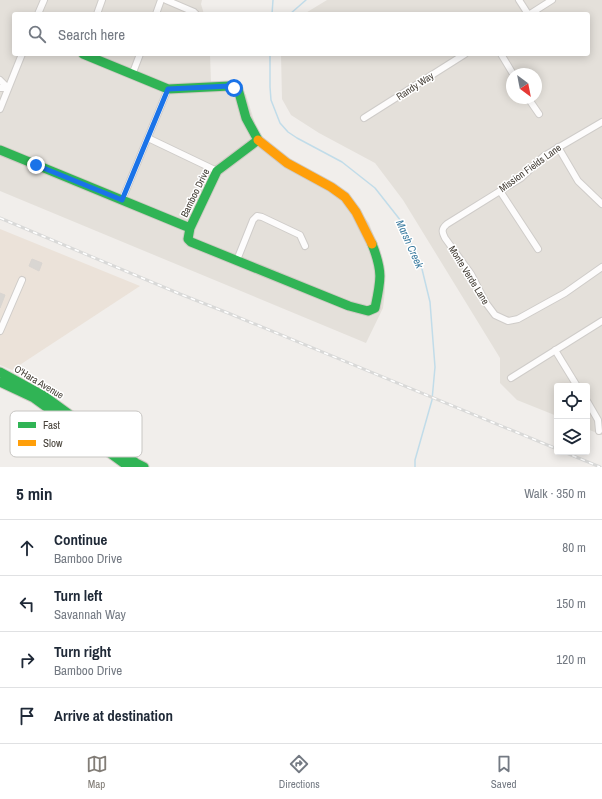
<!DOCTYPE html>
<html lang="en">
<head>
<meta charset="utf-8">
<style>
	:root { --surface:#fff; --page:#f2f2f3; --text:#1f2937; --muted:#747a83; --line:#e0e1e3; --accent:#827d77 }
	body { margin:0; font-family:"Archivo Narrow",sans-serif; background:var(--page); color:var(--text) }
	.controls { position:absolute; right:12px; bottom:12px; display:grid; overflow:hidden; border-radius:4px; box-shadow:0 2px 10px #0003 }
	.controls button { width:36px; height:36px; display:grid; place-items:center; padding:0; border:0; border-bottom:1px solid var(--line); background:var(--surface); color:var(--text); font:20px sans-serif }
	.compass { position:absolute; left:506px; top:68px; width:36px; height:36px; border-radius:50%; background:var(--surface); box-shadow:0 2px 10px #0003; rotate:148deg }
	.stop { position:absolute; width:12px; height:12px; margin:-9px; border:3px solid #1a73e8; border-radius:50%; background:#fff }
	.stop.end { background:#1a73e8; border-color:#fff; box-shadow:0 1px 4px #0008 }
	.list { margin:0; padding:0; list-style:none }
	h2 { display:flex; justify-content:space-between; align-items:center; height:52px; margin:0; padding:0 16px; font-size:17px }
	h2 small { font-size:13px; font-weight:400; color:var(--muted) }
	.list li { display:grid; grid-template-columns:26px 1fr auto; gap:12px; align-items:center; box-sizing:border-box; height:56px; padding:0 16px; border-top:1px solid var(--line) }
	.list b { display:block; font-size:15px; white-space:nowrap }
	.list p { margin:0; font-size:13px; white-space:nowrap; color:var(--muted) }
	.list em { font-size:13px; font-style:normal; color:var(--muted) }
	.icon { flex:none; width:22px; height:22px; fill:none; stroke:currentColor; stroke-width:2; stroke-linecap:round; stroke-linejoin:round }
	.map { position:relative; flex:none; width:602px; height:467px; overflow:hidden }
	.search { position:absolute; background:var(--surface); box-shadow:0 2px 10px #0003; left:12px; right:12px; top:12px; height:44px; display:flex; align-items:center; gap:10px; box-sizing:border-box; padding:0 14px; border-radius:4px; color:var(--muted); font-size:15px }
	.sheet { height:276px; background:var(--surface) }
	nav { display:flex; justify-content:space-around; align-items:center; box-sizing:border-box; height:56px; border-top:1px solid var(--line); background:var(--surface); font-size:11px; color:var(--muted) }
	nav a { display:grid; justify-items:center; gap:2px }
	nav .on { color:var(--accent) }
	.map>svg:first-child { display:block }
	.residential { fill:#e4e0da; fill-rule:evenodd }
	.commercial { fill:#ebe2d9 }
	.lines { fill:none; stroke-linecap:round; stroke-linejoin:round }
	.stream { stroke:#c1dce9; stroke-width:1.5 }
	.building { fill:#d9d6d2; stroke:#d9d5d1 }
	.street-casing { stroke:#cfccc9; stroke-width:8 }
	.fast-casing { stroke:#cfcac3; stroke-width:11 }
	.slow-casing { stroke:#cfcac3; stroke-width:11 }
	.street { stroke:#fdfcfc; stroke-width:6 }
	.fast { stroke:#30b455; stroke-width:9 }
	.slow { stroke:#ff9f0a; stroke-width:9 }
	.rail-casing { stroke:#d9d9d8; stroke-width:3 }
	.rail { stroke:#fff; stroke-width:1.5; stroke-dasharray:4.5; stroke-linecap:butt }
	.route { stroke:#1a73e8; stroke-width:5 }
	.labels { text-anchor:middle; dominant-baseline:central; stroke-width:3; stroke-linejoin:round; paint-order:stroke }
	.street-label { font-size:10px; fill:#464038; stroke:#fff }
	.water-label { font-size:11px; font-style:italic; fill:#3b7b9f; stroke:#fff }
	.key { fill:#fff; stroke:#c8c6c3; stroke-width:1 }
	.key-label { font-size:11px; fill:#464038 }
</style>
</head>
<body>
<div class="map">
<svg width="602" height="467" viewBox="0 0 602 467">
	<rect width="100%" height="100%" fill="#f1eeeb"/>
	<path class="residential" d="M0,0H202L201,4L204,14H14V54H210L211,82L239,86L246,95L259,136L282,158L341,188L369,223L383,261L385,291L383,308L366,343L0,191Z
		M327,0H602V435L587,429V386H557V416L517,400L500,383V358L403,200L375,163L319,133L291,115L282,99L281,54H588V14H304ZM512,74H536V98H512Z"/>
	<path class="commercial" d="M0,229L140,286L12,370L0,365Z"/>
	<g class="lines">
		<path class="stream" d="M272,14L273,0
			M290,14L306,0
			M270,54V87L271,100L280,123L288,132L297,138L342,162L375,188L401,221L421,265L430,302L435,367L432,400L415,460V467"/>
	</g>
	<path class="building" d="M32,259L42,263L39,271L29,266Z
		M0,293L5,295L0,308Z"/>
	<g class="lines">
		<g class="street-casing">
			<path id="street" d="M166,0L194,12L196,14
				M519,0L528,14
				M38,14L44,0
				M97,14L102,0
				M156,14L161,0
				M530,14L552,0
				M501,54L513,74
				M132,75L140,54
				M0,80L8,88
				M0,88H8
				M528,98L539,114
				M0,109L22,54
				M364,118L465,54
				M602,122L544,156L521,178L447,224C441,229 442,232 445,238L471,274L486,303L495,315L508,321L518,319L565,293L602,267
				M148,138L217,171
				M558,147L578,181L602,204
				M500,191L538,249
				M122,200L168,89
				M237,260L253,220L257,216L262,217L300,235L305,246
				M0,331L22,280
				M555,350L577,386
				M511,378L602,321
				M587,401L598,420L599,431"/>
		</g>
		<g class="fast-casing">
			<path id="fast" d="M0,150L190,228L217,171L258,140L246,118L238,89L230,86L168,89L83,54
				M190,228L188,239L191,242L349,306L368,311L375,308C381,280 383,272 372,244
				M0,372L44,396L136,463L144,467
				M0,382L34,398L129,467"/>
		</g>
		<g class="slow-casing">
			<path id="slow" d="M258,140L287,163L331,187L345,197L356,212L372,244"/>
		</g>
		<use href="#street" class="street"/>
		<use href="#fast" class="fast"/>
		<use href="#slow" class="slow"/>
		<g class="rail-casing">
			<path id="rail" d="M0,218L180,294L228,313L557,449
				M564,452L600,467"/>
		</g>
		<use href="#rail" class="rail"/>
	</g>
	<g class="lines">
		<path class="route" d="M36,165L122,200L168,89L230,86L234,88"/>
	</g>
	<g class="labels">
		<g class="street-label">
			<text transform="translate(415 86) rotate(-33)">Randy Way</text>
			<text transform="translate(530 168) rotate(-36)">Mission Fields Lane</text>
			<text transform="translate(195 193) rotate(-64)">Bamboo Drive</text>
			<text transform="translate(469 275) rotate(58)">Monte Verde Lane</text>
			<text transform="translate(39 382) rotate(31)">O'Hara Avenue</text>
		</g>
		<g class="water-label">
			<text transform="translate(410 244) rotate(66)">Marsh Creek</text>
		</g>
	</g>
	<rect x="10" y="411" width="132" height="46" rx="6" class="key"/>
	<rect x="18" y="422" width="18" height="6" fill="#30b455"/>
	<rect x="18" y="440" width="18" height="6" fill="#ff9f0a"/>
	<g class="key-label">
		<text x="43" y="429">Fast</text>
		<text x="43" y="447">Slow</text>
	</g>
</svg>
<div class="controls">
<button><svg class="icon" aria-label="locate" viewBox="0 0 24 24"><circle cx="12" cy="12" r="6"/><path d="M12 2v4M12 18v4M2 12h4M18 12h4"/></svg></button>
<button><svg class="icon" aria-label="layers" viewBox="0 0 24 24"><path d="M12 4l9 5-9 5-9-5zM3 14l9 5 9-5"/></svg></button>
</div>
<svg class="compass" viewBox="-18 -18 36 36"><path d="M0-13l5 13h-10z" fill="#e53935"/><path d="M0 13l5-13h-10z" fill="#747a83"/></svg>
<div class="stop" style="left:234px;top:88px"></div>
<div class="stop end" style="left:36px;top:165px"></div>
<div class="search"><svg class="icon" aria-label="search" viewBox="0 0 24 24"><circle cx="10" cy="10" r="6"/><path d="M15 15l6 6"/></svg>Search here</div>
</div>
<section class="sheet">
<h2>5 min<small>Walk · 350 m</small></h2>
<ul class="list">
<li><svg class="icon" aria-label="ahead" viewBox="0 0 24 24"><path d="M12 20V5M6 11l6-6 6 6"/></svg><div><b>Continue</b><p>Bamboo Drive</p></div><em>80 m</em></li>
<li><svg class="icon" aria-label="left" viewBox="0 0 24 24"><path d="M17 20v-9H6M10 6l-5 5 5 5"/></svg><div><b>Turn left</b><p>Savannah Way</p></div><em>150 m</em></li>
<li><svg class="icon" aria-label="right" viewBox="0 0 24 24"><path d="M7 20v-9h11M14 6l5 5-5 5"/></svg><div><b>Turn right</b><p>Bamboo Drive</p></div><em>120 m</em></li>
<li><svg class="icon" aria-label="arrive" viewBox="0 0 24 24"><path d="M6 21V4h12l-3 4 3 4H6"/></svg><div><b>Arrive at destination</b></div></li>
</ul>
</section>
<nav>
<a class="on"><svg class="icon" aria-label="map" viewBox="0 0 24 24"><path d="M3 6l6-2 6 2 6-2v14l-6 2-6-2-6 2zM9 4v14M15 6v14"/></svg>Map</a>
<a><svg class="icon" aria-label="directions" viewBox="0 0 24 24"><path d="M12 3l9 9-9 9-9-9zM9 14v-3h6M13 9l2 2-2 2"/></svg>Directions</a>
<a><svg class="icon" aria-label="saved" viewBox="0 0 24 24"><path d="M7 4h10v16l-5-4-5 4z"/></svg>Saved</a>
</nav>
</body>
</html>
